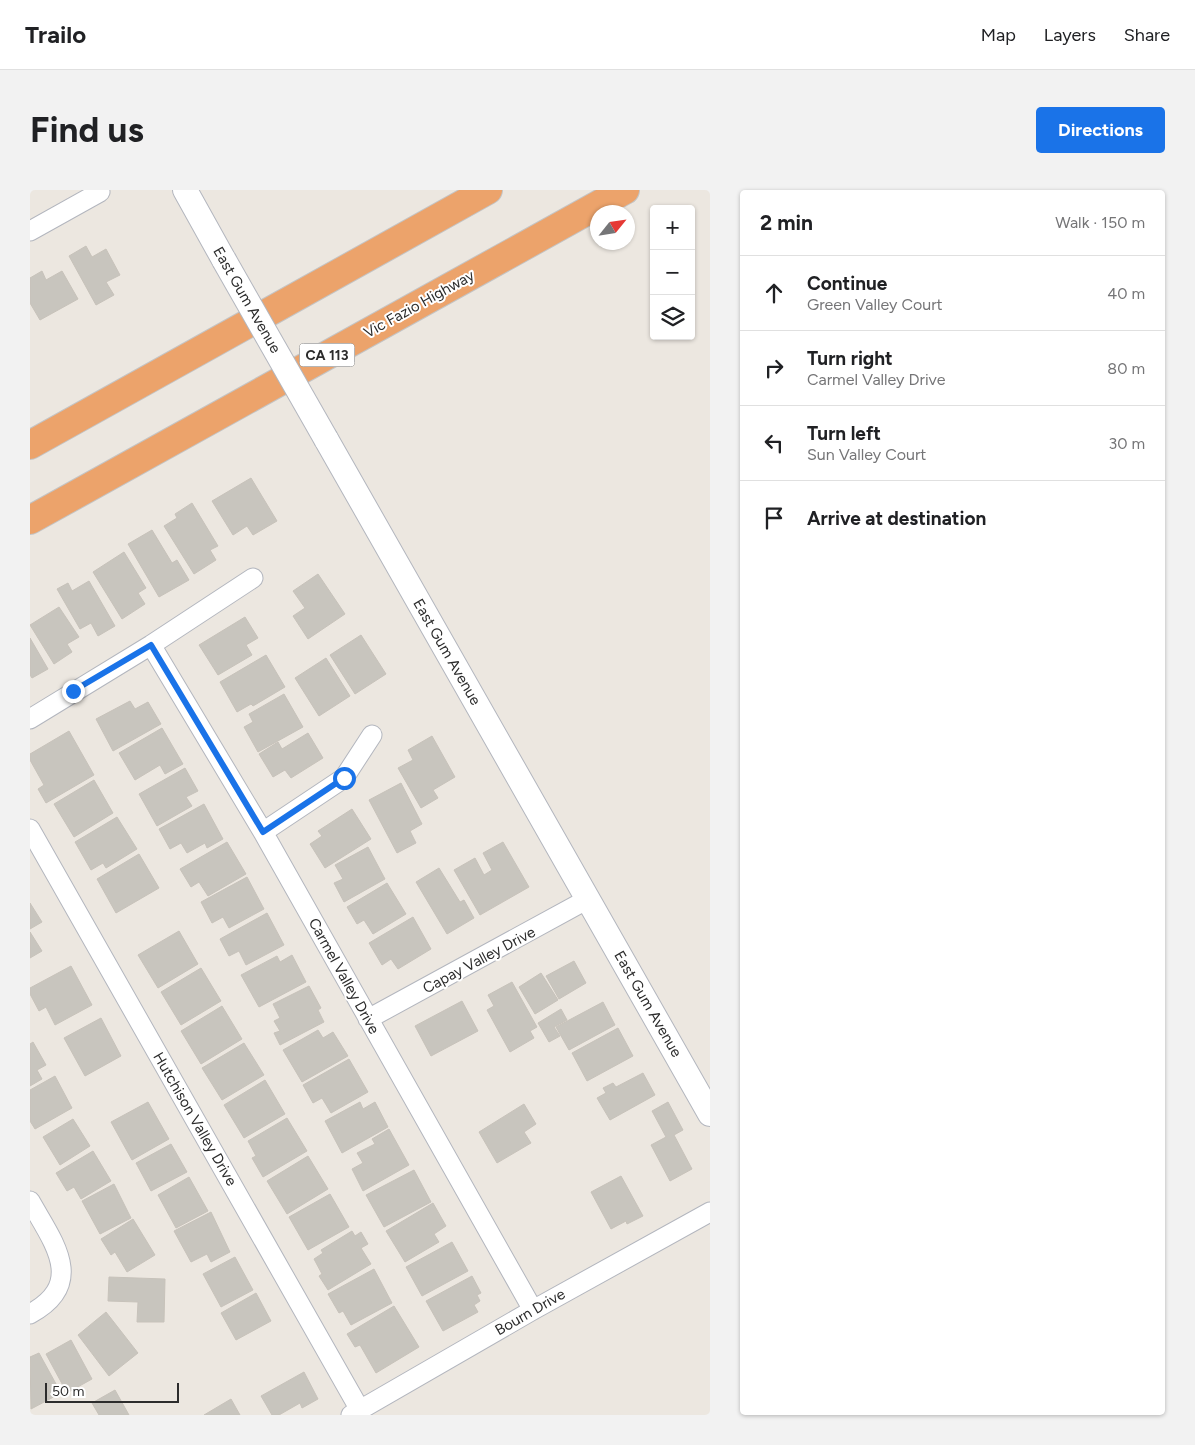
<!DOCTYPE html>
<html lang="en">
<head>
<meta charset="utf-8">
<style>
	:root { --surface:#fff; --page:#f2f2f2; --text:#202124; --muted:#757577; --line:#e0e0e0; --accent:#1a73e8 }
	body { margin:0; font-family:Figtree,sans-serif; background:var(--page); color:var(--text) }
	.controls { position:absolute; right:15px; top:15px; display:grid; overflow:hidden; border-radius:5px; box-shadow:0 1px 4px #0004 }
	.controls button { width:45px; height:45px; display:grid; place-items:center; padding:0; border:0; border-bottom:1px solid var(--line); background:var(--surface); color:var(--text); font:25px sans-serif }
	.compass { position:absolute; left:560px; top:15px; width:45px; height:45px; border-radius:50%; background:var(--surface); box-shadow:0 1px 4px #0004; rotate:60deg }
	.scale { position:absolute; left:15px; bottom:12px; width:134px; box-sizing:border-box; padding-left:5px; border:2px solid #2c2c2c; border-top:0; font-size:14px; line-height:18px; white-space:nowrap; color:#2c2c2c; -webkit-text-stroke:4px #fff; paint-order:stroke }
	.stop { position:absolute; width:15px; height:15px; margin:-11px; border:4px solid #1a73e8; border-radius:50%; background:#fff }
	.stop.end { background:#1a73e8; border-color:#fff; box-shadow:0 1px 5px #0008 }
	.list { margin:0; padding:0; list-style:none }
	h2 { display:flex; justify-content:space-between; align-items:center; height:65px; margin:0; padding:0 20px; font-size:21px }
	h2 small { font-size:16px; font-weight:400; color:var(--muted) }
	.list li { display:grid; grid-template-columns:32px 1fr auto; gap:15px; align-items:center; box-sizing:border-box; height:75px; padding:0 20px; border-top:1px solid var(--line) }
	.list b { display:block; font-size:19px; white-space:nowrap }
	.list p { margin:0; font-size:16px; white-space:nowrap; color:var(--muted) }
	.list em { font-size:16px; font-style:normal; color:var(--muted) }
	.icon { flex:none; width:28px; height:28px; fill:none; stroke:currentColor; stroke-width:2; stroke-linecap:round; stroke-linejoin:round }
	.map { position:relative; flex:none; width:680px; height:1225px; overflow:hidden; border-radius:5px }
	header { display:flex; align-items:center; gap:30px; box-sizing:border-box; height:70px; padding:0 25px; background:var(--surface); border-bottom:1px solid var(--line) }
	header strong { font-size:24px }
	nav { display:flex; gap:28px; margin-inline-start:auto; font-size:18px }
	.intro { display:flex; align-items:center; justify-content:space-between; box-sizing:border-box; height:120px; padding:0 30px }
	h1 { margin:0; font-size:35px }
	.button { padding:12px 22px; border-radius:5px; background:var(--accent); color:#fff; font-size:18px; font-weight:700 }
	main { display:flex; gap:30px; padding:0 30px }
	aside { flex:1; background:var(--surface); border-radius:5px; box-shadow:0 1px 4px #0004 }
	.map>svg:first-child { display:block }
	.building { fill:#c8c5be; stroke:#c7c2ba }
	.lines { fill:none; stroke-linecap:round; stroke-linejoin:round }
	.minor-casing { stroke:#b3b6be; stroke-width:21 }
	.tertiary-casing { stroke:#b3b6be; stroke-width:26 }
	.motorway-casing { stroke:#c4c4c4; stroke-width:30 }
	.minor { stroke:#fff; stroke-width:19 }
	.tertiary { stroke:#fff; stroke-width:24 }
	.motorway { stroke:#eca36b; stroke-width:28 }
	.tertiary-bridge-casing { stroke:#b3b6be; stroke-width:26; stroke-linecap:butt }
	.tertiary-bridge { stroke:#fff; stroke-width:24 }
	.route { stroke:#1a73e8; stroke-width:6 }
	.labels { text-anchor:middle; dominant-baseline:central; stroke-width:4; stroke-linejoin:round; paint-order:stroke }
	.shield { fill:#fff; stroke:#6b6b6b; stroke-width:1 }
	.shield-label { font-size:14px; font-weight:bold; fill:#2c2c2c }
	.street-label { font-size:15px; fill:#2c2c2c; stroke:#fff }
</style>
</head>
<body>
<header>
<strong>Trailo</strong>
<nav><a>Map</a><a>Layers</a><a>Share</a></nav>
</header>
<div class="intro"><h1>Find us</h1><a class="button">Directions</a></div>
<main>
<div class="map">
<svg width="680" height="1225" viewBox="0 0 680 1225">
	<rect width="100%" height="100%" fill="#ece7e0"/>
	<path class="building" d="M56,56L62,67L76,59L90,85L76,92L84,105L66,115L39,66Z
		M12,81L16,90L32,81L48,109L10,130L0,113V88Z
		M221,288L247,331L223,345L217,336L203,345L182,311Z
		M162,313L188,356L180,360L186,370L164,384L134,336L147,328L145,324Z
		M122,340L142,373L147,370L159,390L129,407L98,354Z
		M94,362L116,398L108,403L115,414L92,429L63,382Z
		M288,384L315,424L278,449L263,426L275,418L263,401Z
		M59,391L85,436L68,446L61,433L50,439L27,399L38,393L42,401Z
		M29,417L49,447L37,454L42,462L24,474L0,435Z
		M215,427L228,448L216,455L222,465L188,485L169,455Z
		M331,445L356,484L325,504L300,465Z
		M0,448L18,479L2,488L0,485Z
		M236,465L255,497L223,516L221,514L207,522L190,492Z
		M296,468L320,506L289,526L265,488Z
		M254,504L273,537L228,562L214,537L223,532L219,524Z
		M100,511L105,519L118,512L131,534L83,561L66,529Z
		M132,538L153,574L135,584L130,575L105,590L89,563Z
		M39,541L64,585L16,613L8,599L14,595L0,570V564Z
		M278,543L293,568L261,588L255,580L243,587L229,564L248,552L252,559Z
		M402,546L425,587L403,600L408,608L391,618L368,578L383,570L378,560Z
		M155,578L168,601L156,607L162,616L127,636L109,604Z
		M64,590L83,623L44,647L24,614Z
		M371,593L392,634L380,641L386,653L367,663L339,610Z
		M174,614L193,649L177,658L175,653L157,663L151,653L140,659L129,639Z
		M322,619L341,649L295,678L280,654L292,646L288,641Z
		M87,627L107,659L76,678L73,673L61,680L45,652Z
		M197,652L216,684L178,706L169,692L161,697L150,679Z
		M473,652L499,697L450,725L424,680L445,668L454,685L462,680L453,663Z
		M338,657L355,689L314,712L304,693L313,689L305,675Z
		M109,664L129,698L86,723L67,689Z
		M409,678L430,712L434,710L444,728L417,744L386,692Z
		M217,687L234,719L199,738L193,727L182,733L171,712Z
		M357,693L376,724L343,744L334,730L327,734L317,717Z
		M0,713L12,732L0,739Z
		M237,723L254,755L216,775L209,761L199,766L190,749Z
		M383,727L401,759L368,779L361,769L352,775L339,753Z
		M149,741L168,774L128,798L108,765Z
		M0,742L12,761L0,768Z
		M262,765L276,792L229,817L211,785L247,766L250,772Z
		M544,771L556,793L529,809L516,786Z
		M41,776L62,815L25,835L16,817L9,821L0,804V798Z
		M171,778L191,811L151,835L131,802Z
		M511,783L528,810L505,824L489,797Z
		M482,792L507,837L500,841L504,848L480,862L457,820L464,816L458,805Z
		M279,796L291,818L288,820L294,832L250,855L244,843L250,841L244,831L250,828L243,814Z
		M432,811L448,841L401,866L385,836Z
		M573,812L585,835L539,860L526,837Z
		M192,816L212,849L171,874L151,841Z
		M531,819L537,830L524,837L530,846L519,852L508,833Z
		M71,828L91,866L55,886L34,848Z
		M588,838L603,866L557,891L542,863Z
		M288,840L293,848L303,842L318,866L272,892L253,860Z
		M3,852L16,875L7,880L12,889L0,896V854Z
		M214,853L234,885L192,910L172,878Z
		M319,869L338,902L301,923L292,908L283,913L273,895Z
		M613,883L625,905L580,930L567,908L576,903L573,898L583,893L586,897Z
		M25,886L42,918L5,939L0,931V900Z
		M235,890L255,924L214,948L194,915Z
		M118,912L139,949L102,970L81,932Z
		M330,912L333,919L345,912L358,937L312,963L295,931Z
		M638,912L653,940L644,945L662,979L640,991L621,955L636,947L622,921Z
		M494,914L506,934L494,942L501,953L467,973L449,942Z
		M257,928L277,961L233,987L222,968L226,966L218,951Z
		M43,929L60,956L30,975L13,947Z
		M359,939L379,975L333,1001L322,979L333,973L327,963L345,954L342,949Z
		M141,954L157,982L121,1001L106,973Z
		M63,961L81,991L51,1009L44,997L37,1001L26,983Z
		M278,966L298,999L257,1024L237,991Z
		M384,980L401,1012L354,1037L336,1005Z
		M591,986L613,1026L597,1034L596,1031L581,1039L561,1002Z
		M159,987L178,1021L146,1038L128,1005Z
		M84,994L101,1028L70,1044L52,1011Z
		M300,1004L319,1037L278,1060L259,1027Z
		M403,1013L416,1036L404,1044L409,1052L375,1072L356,1041Z
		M181,1022L200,1062L181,1072L177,1064L161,1072L144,1041Z
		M103,1029L125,1065L97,1082L85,1062L81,1065L71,1049Z
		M322,1041L325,1046L331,1042L338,1054L331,1058L341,1074L298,1100L289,1086L292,1084L284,1069L293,1063L291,1060Z
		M422,1052L438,1081L392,1106L376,1077Z
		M205,1067L223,1100L191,1117L173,1084Z
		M344,1079L362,1113L321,1135L313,1121L309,1123L298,1104Z
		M442,1086L451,1103L447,1105L450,1111L444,1115L448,1122L413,1141L396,1111Z
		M79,1087L135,1089L134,1132H107L108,1112L78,1111Z
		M226,1103L241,1131L206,1150L191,1123Z
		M364,1116L389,1157L346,1183L330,1155L325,1157L317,1144Z
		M76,1122L108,1163L79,1186L48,1145Z
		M41,1150L62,1189L37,1203L16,1164Z
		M9,1163L31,1203L1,1219L0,1167Z
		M274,1182L288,1209L272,1218L270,1213L249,1225H242L231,1206Z
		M85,1200L99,1225H69L62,1213Z
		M201,1209L210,1225H174Z"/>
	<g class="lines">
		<g class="minor-casing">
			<path id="minor" d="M0,41L70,2
				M121,455L233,642L503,1120
				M0,529L121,455L223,388
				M0,639L330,1220
				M233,642L314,588L342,545
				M338,829L558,709
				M0,1011C23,1052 57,1093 0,1124
				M321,1225L503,1120L680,1022"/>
		</g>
		<g class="tertiary-casing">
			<path id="tertiary" d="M155,0L194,70
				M296,249L680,924"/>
		</g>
		<g class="motorway-casing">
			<path id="motorway" d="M0,255L458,0
				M0,330L595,0"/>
		</g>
		<use href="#minor" class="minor"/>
		<use href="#tertiary" class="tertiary"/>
		<use href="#motorway" class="motorway"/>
		<g class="tertiary-bridge-casing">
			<path id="tertiary-bridge" d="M194,70L296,249"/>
		</g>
		<use href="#tertiary-bridge" class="tertiary-bridge"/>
	</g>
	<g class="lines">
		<path class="route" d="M43,501L121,455L233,642L314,588"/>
	</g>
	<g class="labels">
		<rect class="shield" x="269.5" y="153.5" width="55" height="23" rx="4"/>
		<g class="shield-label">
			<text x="297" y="165">CA 113</text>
		</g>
		<g class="street-label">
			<text transform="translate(217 110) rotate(60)">East Gum Avenue</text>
			<text transform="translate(389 114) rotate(-29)">Vic Fazio Highway</text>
			<text transform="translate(417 462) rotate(60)">East Gum Avenue</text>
			<text transform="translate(449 770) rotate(-28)">Capay Valley Drive</text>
			<text transform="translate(314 786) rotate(61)">Carmel Valley Drive</text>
			<text transform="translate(618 814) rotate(60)">East Gum Avenue</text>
			<text transform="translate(165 929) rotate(60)">Hutchison Valley Drive</text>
			<text transform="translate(500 1122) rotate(-30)">Bourn Drive</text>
		</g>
	</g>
</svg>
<div class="controls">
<button>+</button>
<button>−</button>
<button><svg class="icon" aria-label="layers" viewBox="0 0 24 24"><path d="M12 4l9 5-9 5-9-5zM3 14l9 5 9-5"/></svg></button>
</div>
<svg class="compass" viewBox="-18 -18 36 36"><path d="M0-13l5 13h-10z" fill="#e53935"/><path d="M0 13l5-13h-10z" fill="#757577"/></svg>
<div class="scale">50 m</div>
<div class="stop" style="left:314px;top:588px"></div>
<div class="stop end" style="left:43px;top:501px"></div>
</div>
<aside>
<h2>2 min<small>Walk · 150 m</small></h2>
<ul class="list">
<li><svg class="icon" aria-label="ahead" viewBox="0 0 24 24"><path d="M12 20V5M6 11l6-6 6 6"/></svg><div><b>Continue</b><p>Green Valley Court</p></div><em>40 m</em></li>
<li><svg class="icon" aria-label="right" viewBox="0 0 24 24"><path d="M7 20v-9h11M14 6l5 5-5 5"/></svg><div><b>Turn right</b><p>Carmel Valley Drive</p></div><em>80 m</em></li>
<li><svg class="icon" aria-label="left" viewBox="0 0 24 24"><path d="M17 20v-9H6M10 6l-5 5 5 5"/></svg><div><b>Turn left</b><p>Sun Valley Court</p></div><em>30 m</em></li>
<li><svg class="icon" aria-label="arrive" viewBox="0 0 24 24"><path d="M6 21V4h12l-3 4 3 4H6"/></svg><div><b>Arrive at destination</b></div></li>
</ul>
</aside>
</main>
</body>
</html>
